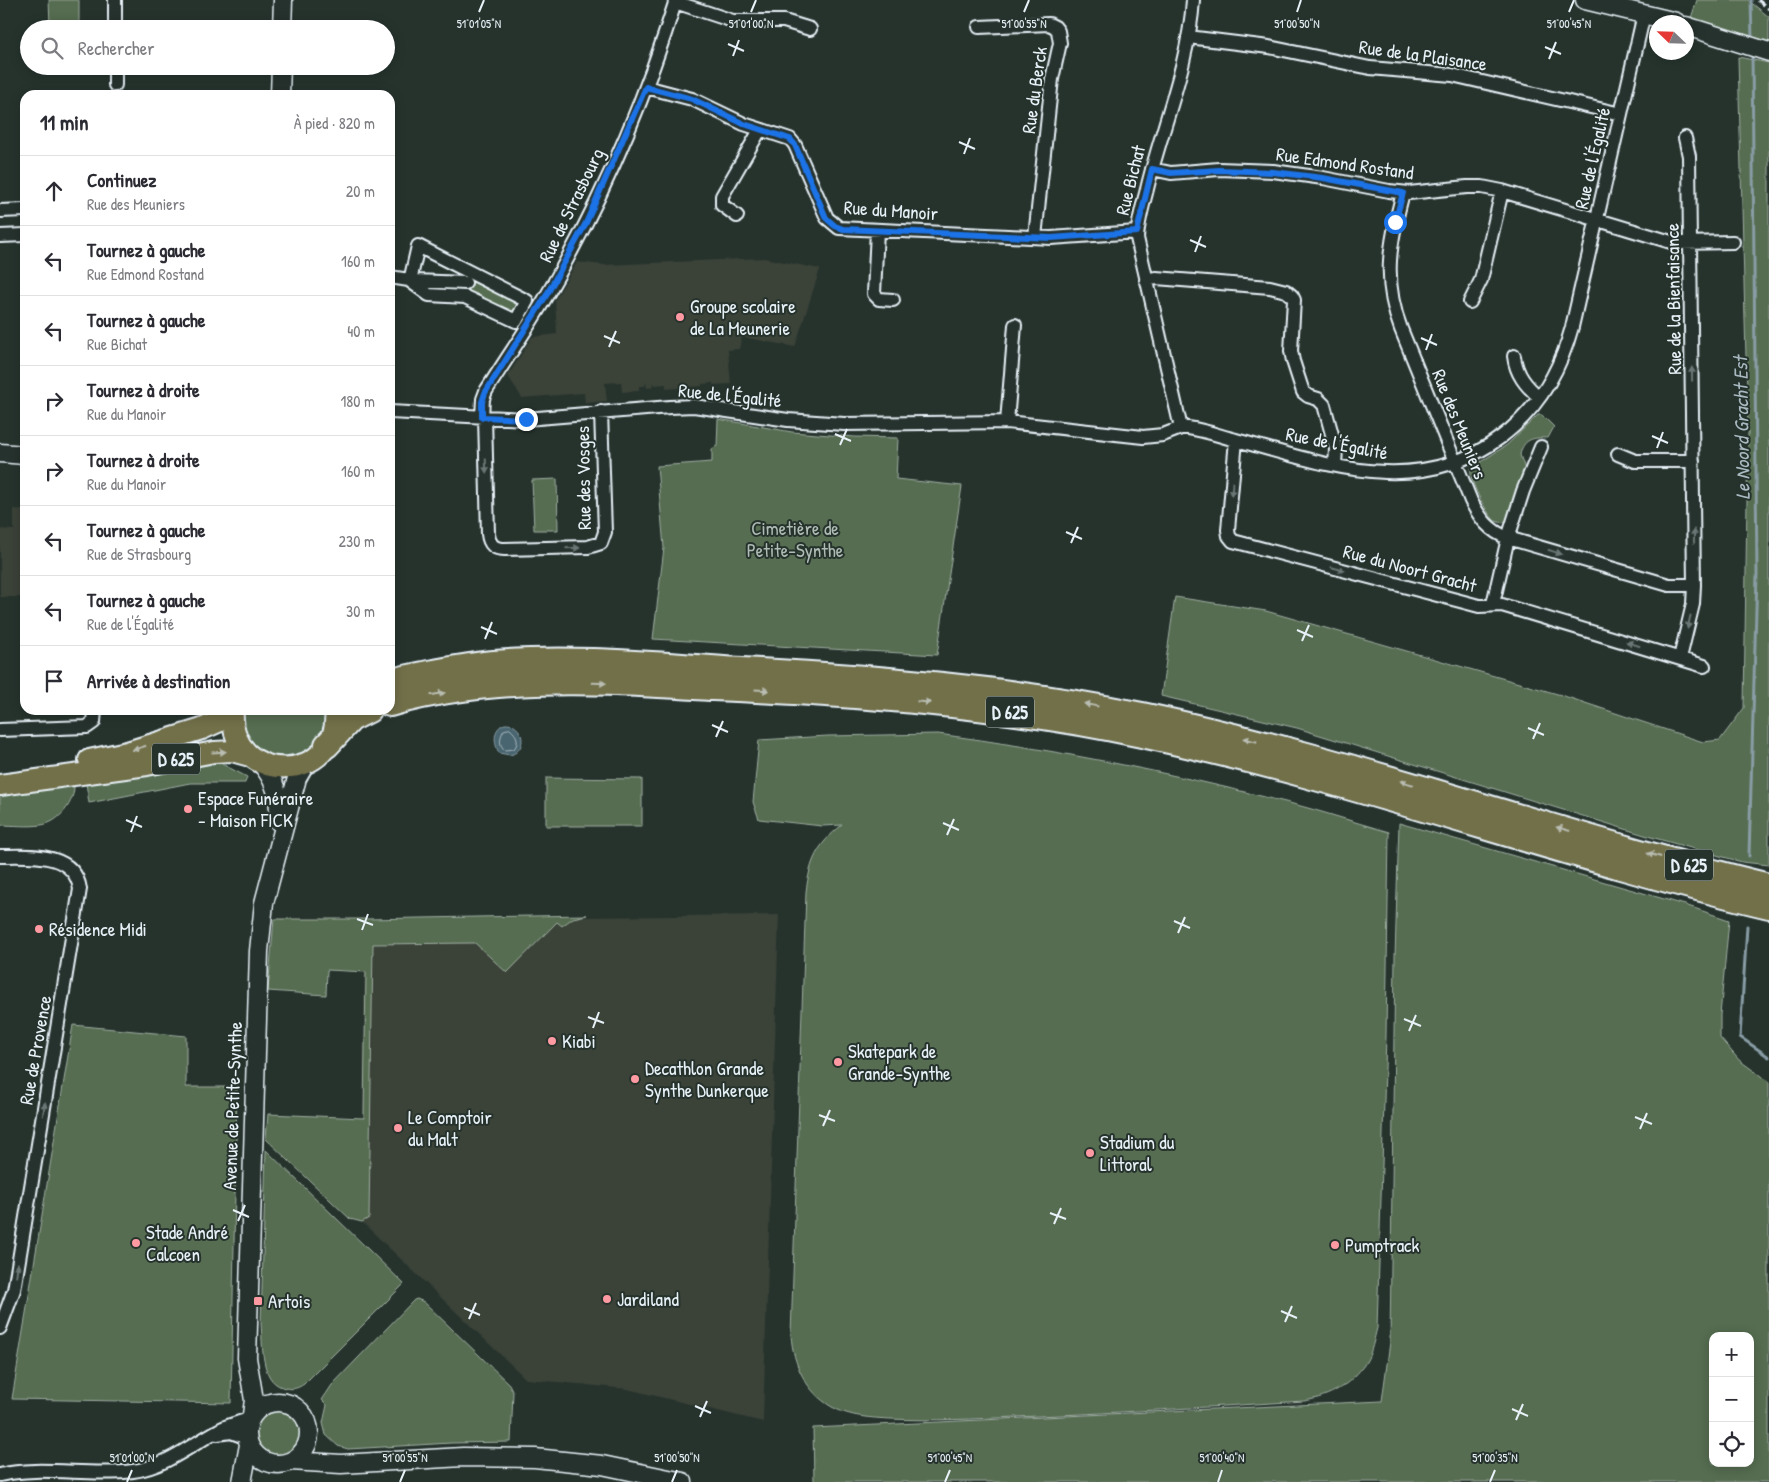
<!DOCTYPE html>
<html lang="fr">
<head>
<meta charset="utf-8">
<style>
	:root { --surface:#fff; --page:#f7f7f7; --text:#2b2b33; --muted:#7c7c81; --line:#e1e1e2 }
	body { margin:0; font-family:"Patrick Hand",sans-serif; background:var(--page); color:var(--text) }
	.controls { position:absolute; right:15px; bottom:15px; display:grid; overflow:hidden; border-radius:10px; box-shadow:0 2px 12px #0003 }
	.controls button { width:45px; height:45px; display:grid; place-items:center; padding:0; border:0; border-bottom:1px solid var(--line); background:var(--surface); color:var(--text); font:25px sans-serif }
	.compass { position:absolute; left:1649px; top:15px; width:45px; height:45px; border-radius:50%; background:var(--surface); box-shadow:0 2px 12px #0003; rotate:293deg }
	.stop { position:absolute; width:15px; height:15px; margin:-11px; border:4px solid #1a73e8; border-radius:50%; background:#fff }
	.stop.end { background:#1a73e8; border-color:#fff; box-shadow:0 1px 5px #0008 }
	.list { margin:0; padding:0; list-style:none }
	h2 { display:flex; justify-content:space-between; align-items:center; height:65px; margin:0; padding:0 20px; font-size:21px }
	h2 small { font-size:16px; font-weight:400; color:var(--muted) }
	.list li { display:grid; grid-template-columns:32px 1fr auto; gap:15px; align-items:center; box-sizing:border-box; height:70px; padding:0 20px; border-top:1px solid var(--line) }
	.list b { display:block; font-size:19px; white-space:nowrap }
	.list p { margin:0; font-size:16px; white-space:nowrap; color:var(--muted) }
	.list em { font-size:16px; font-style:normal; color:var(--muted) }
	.icon { flex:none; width:28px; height:28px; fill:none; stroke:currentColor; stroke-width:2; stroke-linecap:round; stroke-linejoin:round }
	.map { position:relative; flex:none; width:1769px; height:1482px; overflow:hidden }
	.search { position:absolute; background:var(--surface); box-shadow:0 2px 12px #0003; left:20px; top:20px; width:375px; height:55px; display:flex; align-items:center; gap:12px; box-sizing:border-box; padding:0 18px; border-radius:28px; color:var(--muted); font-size:19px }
	.panel { position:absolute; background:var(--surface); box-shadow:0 2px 12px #0003; left:20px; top:90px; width:375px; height:625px; border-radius:15px }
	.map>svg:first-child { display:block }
	.built { fill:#3a4238 }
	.green { fill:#576d51; stroke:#a0afa4; fill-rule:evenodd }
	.water { fill:#4a656f; stroke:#899da6 }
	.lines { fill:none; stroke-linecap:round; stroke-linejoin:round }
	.shore { stroke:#a9b9c1; stroke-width:1 }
	.stream { stroke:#899da6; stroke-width:3 }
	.street-casing { stroke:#e8f1f8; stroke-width:16 }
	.secondary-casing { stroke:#e8f1f8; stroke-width:21 }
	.primary-casing { stroke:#e8f1f8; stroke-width:24 }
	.highway-casing { stroke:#e8f1f8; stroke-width:28 }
	.street { stroke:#26332d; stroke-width:12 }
	.secondary { stroke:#26332d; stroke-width:18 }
	.primary { stroke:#726f4a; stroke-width:20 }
	.highway { stroke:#726f4a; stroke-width:24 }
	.rail { stroke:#e8f1f8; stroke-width:3; stroke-dasharray:8 4; stroke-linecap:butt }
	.oneway { fill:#6a7674 }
	.oneway2 { fill:#b9bdb2 }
	.route { stroke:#1a73e8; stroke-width:6 }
	.ticks { fill:none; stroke:#e8f1f8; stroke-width:2 }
	.poi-dot { fill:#ff9aa2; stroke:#26332d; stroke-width:2 }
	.labels { text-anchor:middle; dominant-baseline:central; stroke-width:4; stroke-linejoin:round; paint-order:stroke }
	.shield { fill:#26332d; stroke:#aeb8bb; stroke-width:1 }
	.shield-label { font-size:18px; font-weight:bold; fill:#e8f1f8 }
	.street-label { font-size:19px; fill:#e8f1f8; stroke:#26332d }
	.poi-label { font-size:19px; fill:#e8f1f8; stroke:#26332d; text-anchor:start }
	.park-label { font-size:19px; fill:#aebcb5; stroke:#26332d }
	.water-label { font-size:20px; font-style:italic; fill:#a9b9c1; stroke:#26332d }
	.ticks-label { font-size:12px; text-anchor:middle; fill:#e8f1f8; stroke:#26332d; stroke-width:4; stroke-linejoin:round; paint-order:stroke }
</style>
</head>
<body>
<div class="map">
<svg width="1769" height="1482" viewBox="0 0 1769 1482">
	<rect width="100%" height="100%" fill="#26332d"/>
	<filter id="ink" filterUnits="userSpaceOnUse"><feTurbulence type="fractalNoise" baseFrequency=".02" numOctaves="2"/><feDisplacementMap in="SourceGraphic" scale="10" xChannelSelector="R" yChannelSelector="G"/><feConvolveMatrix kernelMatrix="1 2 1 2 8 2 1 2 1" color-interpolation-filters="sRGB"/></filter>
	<g filter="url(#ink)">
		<path class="built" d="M764,258L820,269L795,347L742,337L739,349L728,350L731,384L713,385V383L702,384V386L666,389V384L654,385L653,382L652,387L647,388L646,382L645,386H639V391L622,392L621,382L605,383L607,401L585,403L584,393L522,398L508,376L532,337L557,334L555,300L577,262L604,265Z
			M14,509L25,510V597H0V529L14,530Z
			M779,915L763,1422L627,1389L526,1379L362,1222L365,919Z"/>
		<path class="green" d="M49,0H79V24L50,26Z
			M1697,0H1748L1769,17V42L1691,18Z
			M1738,57L1769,63V865L1742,862L1651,837L1297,728L1161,696L1175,597L1266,611L1561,695L1703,742L1720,740L1744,708L1748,432Z
			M469,276L519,301L512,316L468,294Z
			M1538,415H1542L1554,427L1548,438C1533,437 1523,439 1520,455L1525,469L1524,472L1508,518L1503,523L1495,521C1486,512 1468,480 1471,468L1507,445Z
			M718,419L792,432L855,437L898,438L896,479L962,486L937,655L653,639L664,548L657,466L712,462V449L717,446Z
			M557,479L558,530H534L532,480Z
			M243,710H327C326,724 324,736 315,746C295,768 257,758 246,733C243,727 243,717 243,710Z
			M938,734C1051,749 1163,771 1273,799C1312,808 1350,821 1389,832L1386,1036L1377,1328C1374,1339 1372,1352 1366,1362C1352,1384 1330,1397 1304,1401C1208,1407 1113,1413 1016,1417C975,1419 933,1421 891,1419C871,1418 850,1417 832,1407C806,1392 793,1364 791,1335L806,892C810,860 817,845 842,825L822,826L759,819L753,802L759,740L828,736Z
			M222,758V764L247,777L245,783H190L89,803L86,783Z
			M546,778L642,779V826H546Z
			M74,785C75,802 59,823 41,825C28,827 13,825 0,825V795Z
			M1399,823L1685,905L1729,920L1720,1015V1038L1739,1060L1769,1082V1482H814L813,1428L1382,1401L1390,1342L1395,957ZM1713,1336H1750V1463H1713Z
			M587,915L573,918L562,926L557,922L507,973L475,943L373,944L369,1218L362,1222L350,1219L266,1139L268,1114L364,1118L366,972L327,970L326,995L268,991L274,919H365Z
			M73,1025L186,1036V1087H237L231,1403L12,1399Z
			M266,1150L404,1284L304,1384C297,1389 291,1390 282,1387C260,1380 263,1344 261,1324Z
			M417,1299L424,1302L509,1384L513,1392L511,1442L451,1443L348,1449L338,1446L326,1435L323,1423L327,1405L322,1400L332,1385L414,1300Z
			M254 1433a24 24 0 1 1 48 0a24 24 0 1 1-48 0Z"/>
		<path class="water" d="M505,724C524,723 529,750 510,755L499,753C494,744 492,728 505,724Z"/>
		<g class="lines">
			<path class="shore" d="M510,729C517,735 520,741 514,749L505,750C498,745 500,736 504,730Z"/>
			<path class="stream" d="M1751,0L1752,39
				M1749,856L1757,574L1752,53
				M1747,926L1740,1037L1769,1057"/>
			<g class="street-casing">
				<path id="street" d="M675,2L733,21H784L810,29
					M979,27L1049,24L1055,27L1058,31L1060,43L1052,79L1035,237
					M115,29V0
					M1188,37L1269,47L1370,68L1452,75L1621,114
					M115,85V66
					M646,87L692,99L744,124L790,139L795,145L827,218L839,228L1051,238L1137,232
					M1152,169L1171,173L1219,169L1273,171L1323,178L1389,191L1409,193L1467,187H1482L1502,191L1671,242L1680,243L1733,242
					M1403,193C1390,241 1382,280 1401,329L1471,501C1480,518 1489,531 1508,538L1669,585H1694
					M0,211L25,210
					M737,216L722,205V196L760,130
					M877,230L874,294L879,299L893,300
					M0,236L25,235
					M418,246L527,301L516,321L465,297L429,295L410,281Z
					M390,277L415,281L465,283
					M1146,280L1156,278L1270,287L1286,291L1292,296L1294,300L1291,351L1293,361L1303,392L1308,396L1318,399L1324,405L1336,449L1335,465
					M1470,302L1481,280L1502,191
					M1514,356C1516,374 1526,386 1539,397
					M390,412L526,419L670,407L694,406L788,420L844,424L1007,422L1143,437L1163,435L1181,428H1188C1204,430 1220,436 1236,440C1326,464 1417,500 1501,437C1537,410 1560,371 1572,327L1644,14
					M482,417L483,399L486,391C506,359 528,328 547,295C601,202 644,102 676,0
					M485,417L488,534C489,544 494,549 504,549L588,547L601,543L605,532L601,412
					M1007,422L1015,325
					M1181,428L1137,238C1138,220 1144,202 1148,185C1163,124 1189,63 1193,0
					M1236,440L1228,530L1229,536L1233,541L1479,606L1502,605L1704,666
					M1618,454L1635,461H1693
					M1493,604L1508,538L1523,491L1541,447
					M1680,658L1693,604L1694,585L1689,156L1685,138
					M0,730L87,727L94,722L95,710
					M0,856C29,856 74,851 80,889L14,1290L0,1328
					M217,1434L231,1432L247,1438
					M0,1475C40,1465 91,1477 133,1471C165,1467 191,1445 219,1430C229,1424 240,1423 251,1418"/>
			</g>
			<g class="secondary-casing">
				<path id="secondary" d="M1585,0L1676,22
					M1686,26L1769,52
					M282,29L283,0
					M280,95L281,66
					M0,453L25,455
					M260,762C276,780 280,798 279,822
					M247 1433a31 31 0 1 1 62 0a31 31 0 1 1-62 0Z
					M252,1415L254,1400L247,1358L259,951L264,903L293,793L297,778L305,764
					M291,1461L341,1464L463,1457L535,1458L602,1465L683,1482
					M242,1482L249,1445"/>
			</g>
			<g class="primary-casing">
				<path id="primary" d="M233,710C227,788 343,785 335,710
					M89,760L127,752L202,729L220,721L232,710
					M0,785L147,765L214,752L232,751L250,756"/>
			</g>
			<g class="highway-casing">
				<path id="highway" d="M390,681C424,674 459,666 494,663C577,656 659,665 742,670C876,677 1009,688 1142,715C1354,759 1558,835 1769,886
					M390,704C495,674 606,682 713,688C857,694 1001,705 1142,735C1354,780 1558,856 1769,906
					M327,745L351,719L369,710"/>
			</g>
			<use href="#street" class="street"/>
			<use href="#secondary" class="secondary"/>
			<use href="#primary" class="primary"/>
			<use href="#highway" class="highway"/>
			<path class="rail" d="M1758,0L1769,9"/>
		</g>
		<defs><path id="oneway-solid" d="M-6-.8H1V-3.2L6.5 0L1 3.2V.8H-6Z" transform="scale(1.25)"/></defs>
		<g class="oneway">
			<use href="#oneway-solid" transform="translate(1692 374) rotate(-91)"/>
			<use href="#oneway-solid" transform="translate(486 466) rotate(88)"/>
			<use href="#oneway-solid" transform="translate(1232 489) rotate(95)"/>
			<use href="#oneway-solid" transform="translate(1694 536) rotate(-90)"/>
			<use href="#oneway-solid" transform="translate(573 548) rotate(-1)"/>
			<use href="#oneway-solid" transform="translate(1555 552) rotate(17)"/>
			<use href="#oneway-solid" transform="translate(1338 569) rotate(15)"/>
			<use href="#oneway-solid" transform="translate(1689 622) rotate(103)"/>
			<use href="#oneway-solid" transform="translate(1633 644) rotate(-163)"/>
			<use href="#oneway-solid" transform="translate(44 1109) rotate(-80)"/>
			<use href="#oneway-solid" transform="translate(17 1270) rotate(-83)"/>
		</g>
		<g class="oneway2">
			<use href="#oneway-solid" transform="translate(599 683) rotate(1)"/>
			<use href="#oneway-solid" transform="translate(762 690) rotate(3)"/>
			<use href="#oneway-solid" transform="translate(438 694) rotate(-10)"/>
			<use href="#oneway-solid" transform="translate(924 702) rotate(6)"/>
			<use href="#oneway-solid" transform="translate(1091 705) rotate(-169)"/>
			<use href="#oneway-solid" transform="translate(1250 740) rotate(-166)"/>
			<use href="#oneway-solid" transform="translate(139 748) rotate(163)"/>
			<use href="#oneway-solid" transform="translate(219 752) rotate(-4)"/>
			<use href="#oneway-solid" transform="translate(1407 783) rotate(-164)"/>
			<use href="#oneway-solid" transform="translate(1563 829) rotate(-164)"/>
			<use href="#oneway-solid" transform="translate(1654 855) rotate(-165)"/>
		</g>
	</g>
	<g class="lines" filter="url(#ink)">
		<path class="route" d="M526,419L482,417V402L485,393L546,296L586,223L646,87L692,99L744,124L790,139L795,145L826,218L835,226L843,229L1051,238L1137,232L1152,169L1171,173L1219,170L1273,172L1323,178L1403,193L1395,222"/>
	</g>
	<path class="ticks" d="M479,12L484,0M751,12L756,0M1024,12L1029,0M1297,12L1301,0M1569,12L1574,0M728,44L744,51M1545,47L1561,54M733,56L739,40M1549,59L1556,42M959,142L975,149M964,154L970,138M1190,240L1206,247M1195,252L1201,236M604,336L620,343M1421,338L1437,345M609,347L616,331M1426,350L1432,334M835,434L851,441M1652,436L1668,443M840,445L847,429M1657,448L1663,432M1066,532L1082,539M1071,543L1078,527M481,627L497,634M1297,630L1313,637M485,639L492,622M1302,641L1309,625M712,725L728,732M1528,728L1544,735M716,737L723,721M1533,739L1540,723M126,820L142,827M943,823L959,830M131,832L137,816M947,835L954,819M357,919L373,925M1174,921L1190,928M362,930L368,914M1178,933L1185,917M588,1017L604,1023M1404,1019L1421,1026M593,1028L599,1012M1409,1031L1416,1015M819,1115L835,1121M1635,1117L1652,1124M823,1126L830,1110M1640,1129L1647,1113M233,1210L249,1217M1050,1213L1066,1219M238,1221L245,1205M1054,1224L1061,1208M464,1308L480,1315M1281,1311L1297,1318M469,1319L476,1303M1285,1322L1292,1306M695,1406L711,1413M1512,1409L1528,1416M700,1417L707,1401M1516,1420L1523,1404M127,1482L132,1470M400,1482L405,1470M672,1482L677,1470M945,1482L950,1470M1218,1482L1222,1470M1490,1482L1495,1470"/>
	<g class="poi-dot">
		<circle cx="680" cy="317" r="5"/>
		<circle cx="188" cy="809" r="5"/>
		<circle cx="39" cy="929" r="5"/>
		<circle cx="552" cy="1041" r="5"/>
		<circle cx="838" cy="1062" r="5"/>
		<circle cx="635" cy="1079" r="5"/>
		<circle cx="398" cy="1128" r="5"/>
		<circle cx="1090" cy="1153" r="5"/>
		<circle cx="136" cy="1243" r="5"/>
		<circle cx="1335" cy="1245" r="5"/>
		<circle cx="607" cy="1299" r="5"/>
		<rect x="253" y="1296" width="10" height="10" rx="2.5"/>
	</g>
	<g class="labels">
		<g class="shield">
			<rect x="986" y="696.5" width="48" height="31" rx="4"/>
			<rect x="152" y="743.5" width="48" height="31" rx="4"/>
			<rect x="1665" y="849.5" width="48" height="31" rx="4"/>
		</g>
		<g class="shield-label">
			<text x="1010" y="712">D 625</text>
			<text x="176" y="759">D 625</text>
			<text x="1689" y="865">D 625</text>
		</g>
		<g class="street-label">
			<text transform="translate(1423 55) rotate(8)">Rue de la Plaisance</text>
			<text transform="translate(1034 90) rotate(-82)">Rue du Berck</text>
			<text transform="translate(1592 158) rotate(-77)">Rue de l'Égalité</text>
			<text transform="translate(1345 163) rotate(8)">Rue Edmond Rostand</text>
			<text transform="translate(1130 180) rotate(-76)">Rue Bichat</text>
			<text transform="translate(571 205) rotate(-64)">Rue de Strasbourg</text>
			<text transform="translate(891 210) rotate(4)">Rue du Manoir</text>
			<text transform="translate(1673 299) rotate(-91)">Rue de la Bienfaisance</text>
			<text transform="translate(730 395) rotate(6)">Rue de l'Égalité</text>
			<text transform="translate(1460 424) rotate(68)">Rue des Meuniers</text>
			<text transform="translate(1337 443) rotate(11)">Rue de l'Égalité</text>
			<text transform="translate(583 478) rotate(-91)">Rue des Vosges</text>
			<text transform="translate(1410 568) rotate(15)">Rue du Noort Gracht</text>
			<text transform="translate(35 1050) rotate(-80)">Rue de Provence</text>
			<text transform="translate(232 1106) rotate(-88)">Avenue de Petite-Synthe</text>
		</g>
		<g class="poi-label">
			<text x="690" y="306">Groupe scolaire<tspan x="690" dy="22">de La Meunerie</tspan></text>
			<text x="198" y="798">Espace Funéraire<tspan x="198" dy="22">- Maison FICK</tspan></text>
			<text x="49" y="929">Résidence Midi</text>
			<text x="562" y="1041">Kiabi</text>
			<text x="848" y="1051">Skatepark de<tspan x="848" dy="22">Grande-Synthe</tspan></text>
			<text x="645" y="1068">Decathlon Grande<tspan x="645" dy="22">Synthe Dunkerque</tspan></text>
			<text x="408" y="1117">Le Comptoir<tspan x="408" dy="22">du Malt</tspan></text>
			<text x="1100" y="1142">Stadium du<tspan x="1100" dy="22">Littoral</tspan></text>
			<text x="146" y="1232">Stade André<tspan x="146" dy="22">Calcoen</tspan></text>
			<text x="1345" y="1245">Pumptrack</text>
			<text x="617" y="1299">Jardiland</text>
			<text x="268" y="1301">Artois</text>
		</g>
		<g class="park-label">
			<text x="795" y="528">Cimetière de<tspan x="795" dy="22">Petite-Synthe</tspan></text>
		</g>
		<g class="water-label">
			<text transform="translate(1741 428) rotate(-91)">Le Noord Gracht Est</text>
		</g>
	</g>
	<g class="ticks-label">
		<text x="479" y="28">51°01'05"N</text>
		<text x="751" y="28">51°01'00"N</text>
		<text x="1024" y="28">51°00'55"N</text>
		<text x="1297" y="28">51°00'50"N</text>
		<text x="1569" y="28">51°00'45"N</text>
		<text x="132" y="1462">51°01'00"N</text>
		<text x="405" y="1462">51°00'55"N</text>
		<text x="677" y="1462">51°00'50"N</text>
		<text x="950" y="1462">51°00'45"N</text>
		<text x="1222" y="1462">51°00'40"N</text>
		<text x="1495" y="1462">51°00'35"N</text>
	</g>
</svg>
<div class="controls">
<button>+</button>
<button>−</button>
<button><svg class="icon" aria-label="locate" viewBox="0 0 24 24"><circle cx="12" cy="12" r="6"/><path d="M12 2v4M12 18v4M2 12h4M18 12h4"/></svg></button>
</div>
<svg class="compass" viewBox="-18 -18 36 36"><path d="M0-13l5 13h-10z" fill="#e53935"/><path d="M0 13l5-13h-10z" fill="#7c7c81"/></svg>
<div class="stop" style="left:1395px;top:222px"></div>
<div class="stop end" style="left:526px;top:419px"></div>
<div class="search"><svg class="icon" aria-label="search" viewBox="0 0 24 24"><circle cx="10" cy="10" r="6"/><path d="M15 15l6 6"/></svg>Rechercher</div>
<section class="panel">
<h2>11 min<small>À pied · 820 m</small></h2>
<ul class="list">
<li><svg class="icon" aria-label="ahead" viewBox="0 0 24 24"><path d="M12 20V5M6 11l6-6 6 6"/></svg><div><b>Continuez</b><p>Rue des Meuniers</p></div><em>20 m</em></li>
<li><svg class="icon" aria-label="left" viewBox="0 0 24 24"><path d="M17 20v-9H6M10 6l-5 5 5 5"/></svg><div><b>Tournez à gauche</b><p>Rue Edmond Rostand</p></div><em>160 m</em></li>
<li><svg class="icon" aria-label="left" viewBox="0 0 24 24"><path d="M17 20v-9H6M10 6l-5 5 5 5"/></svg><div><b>Tournez à gauche</b><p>Rue Bichat</p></div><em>40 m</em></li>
<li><svg class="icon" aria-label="right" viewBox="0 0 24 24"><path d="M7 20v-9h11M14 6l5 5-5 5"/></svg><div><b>Tournez à droite</b><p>Rue du Manoir</p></div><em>180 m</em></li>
<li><svg class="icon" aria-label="right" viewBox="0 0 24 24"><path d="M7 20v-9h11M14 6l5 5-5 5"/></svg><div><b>Tournez à droite</b><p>Rue du Manoir</p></div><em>160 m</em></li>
<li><svg class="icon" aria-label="left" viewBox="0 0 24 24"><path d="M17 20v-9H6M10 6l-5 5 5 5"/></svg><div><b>Tournez à gauche</b><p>Rue de Strasbourg</p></div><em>230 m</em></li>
<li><svg class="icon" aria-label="left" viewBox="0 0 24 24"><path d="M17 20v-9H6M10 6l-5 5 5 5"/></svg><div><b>Tournez à gauche</b><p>Rue de l'Égalité</p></div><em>30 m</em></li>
<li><svg class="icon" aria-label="arrive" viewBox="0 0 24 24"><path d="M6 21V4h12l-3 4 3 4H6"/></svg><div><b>Arrivée à destination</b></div></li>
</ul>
</section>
</div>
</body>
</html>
